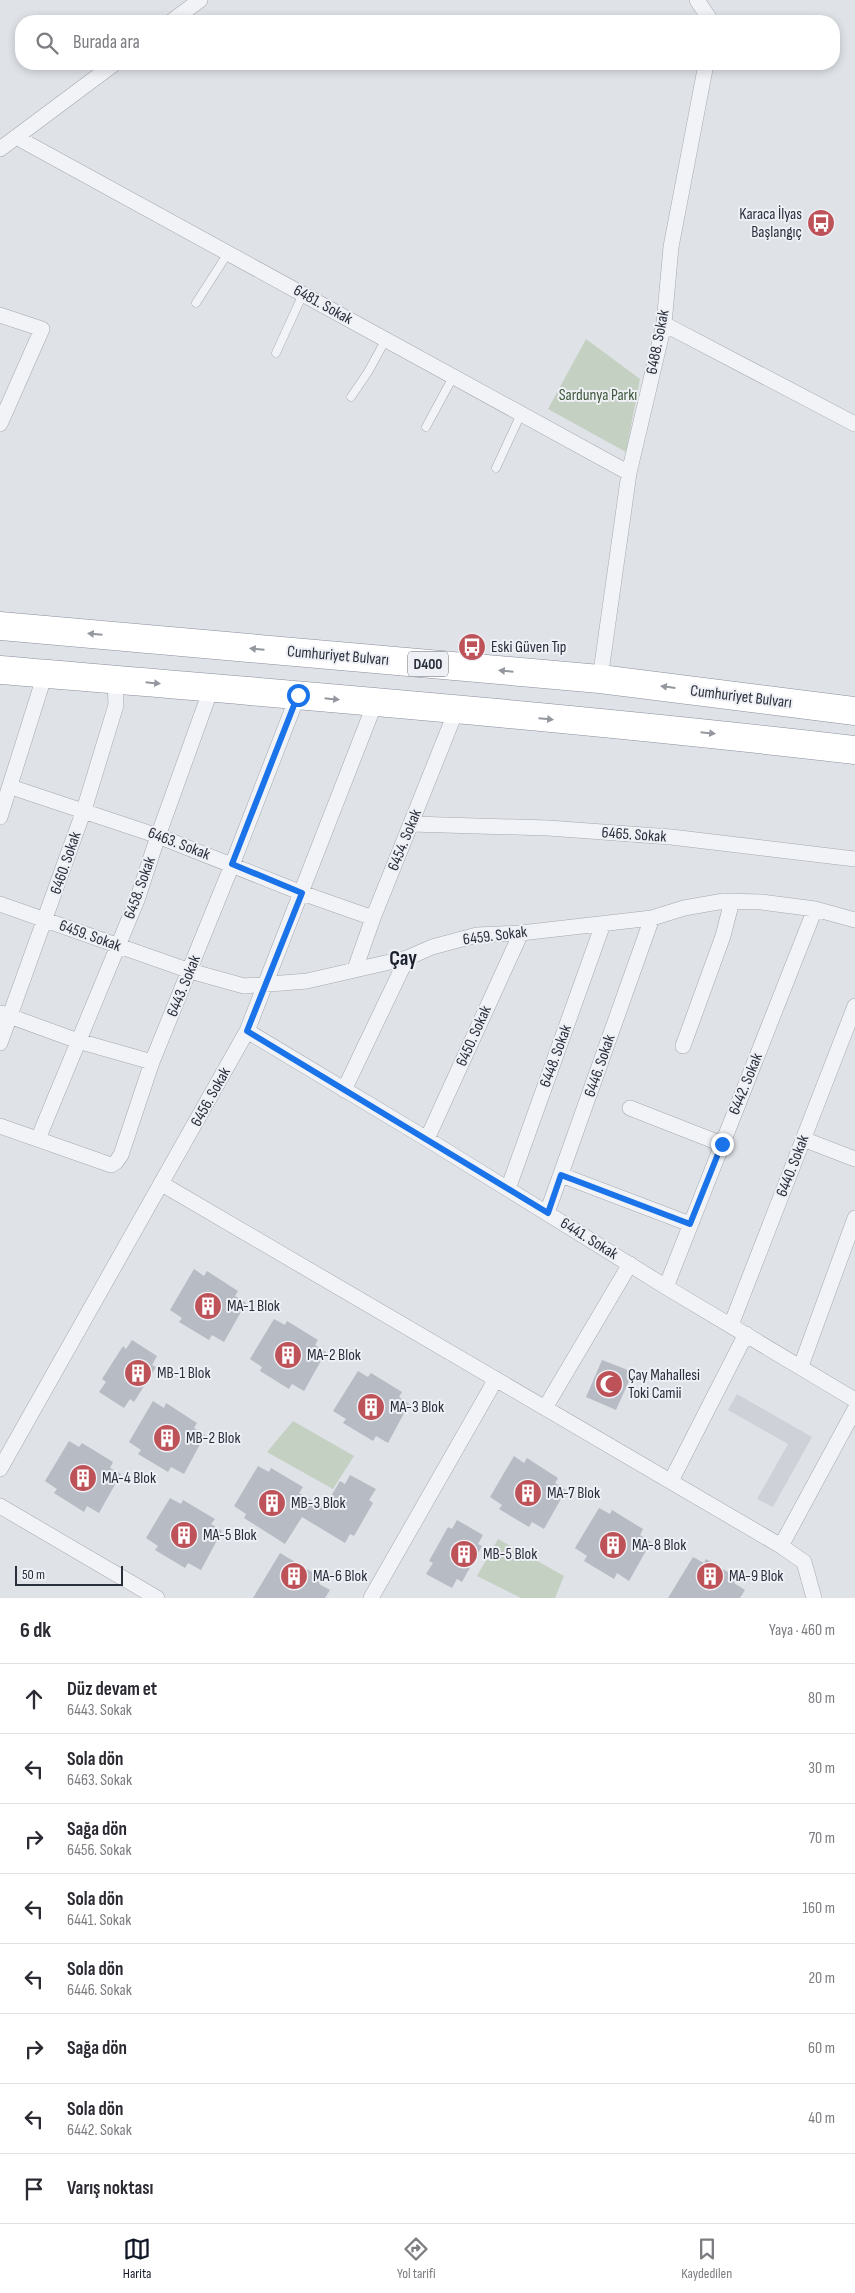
<!DOCTYPE html>
<html lang="tr">
<head>
<meta charset="utf-8">
<style>
	:root { --surface:#fff; --page:#f2f2f3; --text:#2b2b33; --muted:#7c7c81; --line:#e1e1e2; --accent:#111827 }
	body { margin:0; font-family:"Sofia Sans Condensed",sans-serif; background:var(--page); color:var(--text) }
	.scale { position:absolute; left:15px; bottom:12px; width:108px; box-sizing:border-box; padding-left:5px; border:2px solid #2a2f3c; border-top:0; font-size:14px; line-height:18px; white-space:nowrap; color:#2a2f3c; -webkit-text-stroke:4px #eef0f5; paint-order:stroke }
	.stop { position:absolute; width:15px; height:15px; margin:-11px; border:4px solid #1a73e8; border-radius:50%; background:#fff }
	.stop.end { background:#1a73e8; border-color:#fff; box-shadow:0 1px 5px #0008 }
	.list { margin:0; padding:0; list-style:none }
	h2 { display:flex; justify-content:space-between; align-items:center; height:65px; margin:0; padding:0 20px; font-size:21px }
	h2 small { font-size:16px; font-weight:400; color:var(--muted) }
	.list li { display:grid; grid-template-columns:32px 1fr auto; gap:15px; align-items:center; box-sizing:border-box; height:70px; padding:0 20px; border-top:1px solid var(--line) }
	.list b { display:block; font-size:19px; white-space:nowrap }
	.list p { margin:0; font-size:16px; white-space:nowrap; color:var(--muted) }
	.list em { font-size:16px; font-style:normal; color:var(--muted) }
	.icon { flex:none; width:28px; height:28px; fill:none; stroke:currentColor; stroke-width:2; stroke-linecap:round; stroke-linejoin:round }
	.map { position:relative; flex:none; width:855px; height:1598px; overflow:hidden }
	.search { position:absolute; background:var(--surface); box-shadow:0 2px 8px #0003; left:15px; right:15px; top:15px; height:55px; display:flex; align-items:center; gap:12px; box-sizing:border-box; padding:0 18px; border-radius:20px; color:var(--muted); font-size:19px }
	.sheet { height:625px; background:var(--surface) }
	nav { display:flex; justify-content:space-around; align-items:center; box-sizing:border-box; height:70px; border-top:1px solid var(--line); background:var(--surface); font-size:14px; color:var(--muted) }
	nav a { display:grid; justify-items:center; gap:2px }
	nav .on { color:var(--accent) }
	.map>svg:first-child { display:block }
	.built { fill:#ced1d8 }
	.green { fill:#c4d0c1 }
	.building { fill:#b7bbc3 }
	.lines { fill:none; stroke-linecap:round; stroke-linejoin:round }
	.lane-casing { stroke:#a5a9b0; stroke-width:9 }
	.street-casing { stroke:#a5a9b0; stroke-width:16 }
	.highway-casing { stroke:#888e9c; stroke-width:29 }
	.lane { stroke:#f1f3f6; stroke-width:8 }
	.street { stroke:#f1f3f6; stroke-width:15 }
	.highway { stroke:#fff; stroke-width:28 }
	.oneway { fill:#94979e }
	.route { stroke:#1a73e8; stroke-width:6 }
	.labels { text-anchor:middle; dominant-baseline:central; stroke-width:4; stroke-linejoin:round; paint-order:stroke }
	.shield { fill:#eef0f5; stroke:#656974; stroke-width:1 }
	.shield-label { font-size:15px; font-weight:bold; fill:#2a2f3c }
	.poi-label { font-size:16px; fill:#2a2f3c; stroke:#eef0f5; text-anchor:start }
	.street-label { font-size:16px; fill:#2a2f3c; stroke:#eef0f5 }
	.park-label { font-size:16px; fill:#3c5639; stroke:#eef0f5 }
	.district-label { font-size:21px; font-weight:bold; fill:#1c202d; stroke:#eef0f5 }
</style>
</head>
<body>
<div class="map">
<svg width="855" height="1598" viewBox="0 0 855 1598">
	<rect width="100%" height="100%" fill="#dfe2e7"/>
	<path class="built" d="M737,1394L812,1437L773,1507L757,1499L788,1444L728,1410Z"/>
	<path class="green" d="M586,339L640,379L626,452L548,409Z
		M293,1421L354,1456L333,1489L267,1452Z
		M498,1539L564,1576L555,1598H521L477,1576Z"/>
	<path class="building" d="M194,1269L204,1276L207,1271L238,1291L235,1296L246,1303L224,1342L212,1335L209,1340L179,1322L182,1318L170,1310Z
		M274,1319L285,1325L287,1321L318,1340L315,1345L326,1352L304,1391L292,1384L289,1389L260,1371L262,1367L250,1359Z
		M132,1340L157,1356L152,1365L156,1367L134,1402L130,1399L124,1408L99,1392L106,1382L102,1379L123,1346L126,1349Z
		M602,1360L633,1372L616,1410L586,1397Z
		M358,1371L368,1377L371,1373L402,1392L399,1397L409,1404L388,1443L376,1436L373,1441L343,1423L346,1419L333,1411Z
		M153,1401L164,1408L166,1403L197,1423L194,1428L205,1435L184,1474L171,1467L168,1472L138,1454L141,1450L129,1442Z
		M69,1441L79,1447L82,1443L113,1462L110,1468L121,1474L99,1513L87,1506L84,1512L54,1493L57,1489L45,1481Z
		M514,1456L524,1463L527,1458L558,1478L555,1483L566,1490L544,1529L532,1522L529,1527L499,1509L502,1505L490,1497Z
		M258,1466L269,1472L271,1468L303,1487L299,1493L324,1508L340,1481L345,1484L350,1475L376,1489L369,1500L373,1503L354,1536L350,1534L345,1543L302,1517L285,1544L244,1518L246,1514L234,1506Z
		M170,1498L181,1504L183,1500L215,1519L211,1524L222,1531L201,1570L188,1563L185,1568L155,1550L158,1546L146,1538Z
		M599,1508L610,1514L612,1510L643,1529L640,1535L651,1542L629,1581L617,1573L614,1579L584,1561L587,1556L575,1548Z
		M457,1520L483,1535L478,1544L482,1546L462,1582L457,1579L452,1588L426,1574L433,1563L429,1561L448,1527L452,1529Z
		M280,1553L322,1578L319,1584L330,1590L325,1598H253Z
		M693,1557L704,1563L706,1559L738,1578L734,1583L745,1590L740,1598H668Z"/>
	<g class="lines">
		<g class="lane-casing">
			<path id="lane" d="M196,303L228,253
				M276,353L303,294
				M351,397L368,372L386,339
				M426,427L453,377
				M496,468L521,414"/>
		</g>
		<g class="street-casing">
			<path id="street" d="M697,0L711,21
				M172,21L200,0
				M16,137L629,473
				M0,149L114,64
				M0,315L42,329L0,424
				M664,324L855,424
				M600,679L629,473L664,324L671,247L706,64
				M11,787L158,836L302,893L373,918
				M0,817L45,674
				M411,824L548,828L671,837L855,859
				M0,904L190,971L244,986L307,981L407,958L432,947L477,935L521,933L652,918L684,908L724,901L761,902L815,909L855,920
				M355,969L373,918L456,711
				M1,1013L78,1041L152,1062
				M247,1031L427,1139L666,1287L855,1400
				M0,1043L84,810L116,705L115,679
				M683,1046L723,936L732,901
				M344,1090L407,958
				M630,1108L722,1144
				M0,1126L111,1165L116,1162L121,1155L152,1062L232,865L298,695
				M38,1139L137,900L158,836L211,689
				M427,1139L521,933
				M803,1139L855,1159
				M561,1175L690,1224
				M162,1184L781,1546L804,1562L814,1598
				M508,1189L603,924
				M547,1213L652,918
				M666,1287L815,909
				M731,1325L855,1006
				M801,1366L855,1218
				M545,1408L630,1264
				M0,1469L247,1031L375,703
				M671,1481L746,1334
				M0,1506L157,1598
				M781,1546L855,1409
				M371,1598L496,1379"/>
		</g>
		<g class="highway-casing">
			<path id="highway" d="M0,626L600,679L855,711
				M0,670C285,694 571,717 855,750"/>
		</g>
		<use href="#lane" class="lane"/>
		<use href="#street" class="street"/>
		<use href="#highway" class="highway"/>
	</g>
	<defs><path id="oneway-solid" d="M-6-.8H1V-3.2L6.5 0L1 3.2V.8H-6Z" transform="scale(1.25)"/></defs>
	<g class="oneway">
		<use href="#oneway-solid" transform="translate(95 634) rotate(-175)"/>
		<use href="#oneway-solid" transform="translate(257 649) rotate(-175)"/>
		<use href="#oneway-solid" transform="translate(506 671) rotate(-175)"/>
		<use href="#oneway-solid" transform="translate(153 683) rotate(6)"/>
		<use href="#oneway-solid" transform="translate(668 687) rotate(-173)"/>
		<use href="#oneway-solid" transform="translate(332 699) rotate(6)"/>
		<use href="#oneway-solid" transform="translate(546 719) rotate(5)"/>
		<use href="#oneway-solid" transform="translate(708 733) rotate(6)"/>
	</g>
	<g class="lines">
		<path class="route" d="M298,695L232,864L302,893L247,1031L548,1213L561,1175L690,1224L722,1144"/>
	</g>
	<defs>
		<g id="bus-disc" transform="scale(1.4375)"><circle r="9.5" fill="#be5259" stroke="#eef0f5"/><path d="M-5-6H5V4H4V6H2V4H-2V6H-4V4H-5ZM-3.5-4V0h7V-4ZM-3.5 1.2v1.5H-2V1.2ZM2 1.2v1.5H3.5V1.2Z" fill="#fff"/></g>
		<g id="building-disc" transform="scale(1.4375)"><circle r="9.5" fill="#be5259" stroke="#eef0f5"/><path d="M-4-6H4V6H1V3H-1V6H-4ZM-2.5-4.3h1.7v1.8h-1.7ZM.8-4.3h1.7v1.8H.8ZM-2.5-1h1.7V.8h-1.7ZM.8-1h1.7V.8H.8Z" fill="#fff"/></g>
		<g id="mosque-disc" transform="scale(1.4375)"><circle r="9.5" fill="#be5259" stroke="#eef0f5"/><path d="M3.5-4.9A6 6 0 1 0 3.5 4.9A5 5 0 1 1 3.5-4.9Z" fill="#fff"/></g>
	</defs>
	<g fill-rule="evenodd">
		<use href="#bus-disc" x="821" y="223"/>
		<use href="#bus-disc" x="472" y="647"/>
		<use href="#building-disc" x="208" y="1306"/>
		<use href="#building-disc" x="288" y="1355"/>
		<use href="#building-disc" x="138" y="1373"/>
		<use href="#mosque-disc" x="609" y="1384"/>
		<use href="#building-disc" x="371" y="1407"/>
		<use href="#building-disc" x="167" y="1438"/>
		<use href="#building-disc" x="83" y="1478"/>
		<use href="#building-disc" x="528" y="1493"/>
		<use href="#building-disc" x="272" y="1503"/>
		<use href="#building-disc" x="184" y="1535"/>
		<use href="#building-disc" x="613" y="1545"/>
		<use href="#building-disc" x="464" y="1554"/>
		<use href="#building-disc" x="294" y="1576"/>
		<use href="#building-disc" x="710" y="1576"/>
	</g>
	<g class="labels">
		<rect class="shield" x="408" y="651.5" width="40" height="25" rx="4"/>
		<g class="shield-label">
			<text x="428" y="664">D400</text>
		</g>
		<g class="poi-label">
			<text x="802" y="214" text-anchor="end">Karaca İlyas<tspan x="802" dy="18">Başlangıç</tspan></text>
			<text x="491" y="647">Eski Güven Tıp</text>
			<text x="227" y="1306">MA-1 Blok</text>
			<text x="307" y="1355">MA-2 Blok</text>
			<text x="157" y="1373">MB-1 Blok</text>
			<text x="628" y="1375">Çay Mahallesi<tspan x="628" dy="18">Toki Camii</tspan></text>
			<text x="390" y="1407">MA-3 Blok</text>
			<text x="186" y="1438">MB-2 Blok</text>
			<text x="102" y="1478">MA-4 Blok</text>
			<text x="547" y="1493">MA-7 Blok</text>
			<text x="291" y="1503">MB-3 Blok</text>
			<text x="203" y="1535">MA-5 Blok</text>
			<text x="632" y="1545">MA-8 Blok</text>
			<text x="483" y="1554">MB-5 Blok</text>
			<text x="313" y="1576">MA-6 Blok</text>
			<text x="729" y="1576">MA-9 Blok</text>
		</g>
		<g class="street-label">
			<text transform="translate(323 305) rotate(29)">6481. Sokak</text>
			<text transform="translate(658 342) rotate(-79)">6488. Sokak</text>
			<text transform="translate(338 656) rotate(5)">Cumhuriyet Bulvarı</text>
			<text transform="translate(741 697) rotate(7)">Cumhuriyet Bulvarı</text>
			<text transform="translate(634 835) rotate(4)">6465. Sokak</text>
			<text transform="translate(405 840) rotate(-68)">6454. Sokak</text>
			<text transform="translate(179 844) rotate(21)">6463. Sokak</text>
			<text transform="translate(66 863) rotate(-71)">6460. Sokak</text>
			<text transform="translate(140 888) rotate(-70)">6458. Sokak</text>
			<text transform="translate(90 936) rotate(20)">6459. Sokak</text>
			<text transform="translate(495 936) rotate(-7)">6459. Sokak</text>
			<text transform="translate(184 986) rotate(-68)">6443. Sokak</text>
			<text transform="translate(474 1036) rotate(-66)">6450. Sokak</text>
			<text transform="translate(556 1056) rotate(-70)">6448. Sokak</text>
			<text transform="translate(600 1066) rotate(-71)">6446. Sokak</text>
			<text transform="translate(746 1084) rotate(-68)">6442. Sokak</text>
			<text transform="translate(211 1097) rotate(-61)">6456. Sokak</text>
			<text transform="translate(793 1166) rotate(-69)">6440. Sokak</text>
			<text transform="translate(589 1239) rotate(32)">6441. Sokak</text>
		</g>
		<g class="park-label">
			<text x="598" y="395">Sardunya Parkı</text>
		</g>
		<g class="district-label">
			<text x="403" y="958">Çay</text>
		</g>
	</g>
</svg>
<div class="scale">50 m</div>
<div class="stop" style="left:298px;top:695px"></div>
<div class="stop end" style="left:722px;top:1144px"></div>
<div class="search"><svg class="icon" aria-label="search" viewBox="0 0 24 24"><circle cx="10" cy="10" r="6"/><path d="M15 15l6 6"/></svg>Burada ara</div>
</div>
<section class="sheet">
<h2>6 dk<small>Yaya · 460 m</small></h2>
<ul class="list">
<li><svg class="icon" aria-label="ahead" viewBox="0 0 24 24"><path d="M12 20V5M6 11l6-6 6 6"/></svg><div><b>Düz devam et</b><p>6443. Sokak</p></div><em>80 m</em></li>
<li><svg class="icon" aria-label="left" viewBox="0 0 24 24"><path d="M17 20v-9H6M10 6l-5 5 5 5"/></svg><div><b>Sola dön</b><p>6463. Sokak</p></div><em>30 m</em></li>
<li><svg class="icon" aria-label="right" viewBox="0 0 24 24"><path d="M7 20v-9h11M14 6l5 5-5 5"/></svg><div><b>Sağa dön</b><p>6456. Sokak</p></div><em>70 m</em></li>
<li><svg class="icon" aria-label="left" viewBox="0 0 24 24"><path d="M17 20v-9H6M10 6l-5 5 5 5"/></svg><div><b>Sola dön</b><p>6441. Sokak</p></div><em>160 m</em></li>
<li><svg class="icon" aria-label="left" viewBox="0 0 24 24"><path d="M17 20v-9H6M10 6l-5 5 5 5"/></svg><div><b>Sola dön</b><p>6446. Sokak</p></div><em>20 m</em></li>
<li><svg class="icon" aria-label="right" viewBox="0 0 24 24"><path d="M7 20v-9h11M14 6l5 5-5 5"/></svg><div><b>Sağa dön</b></div><em>60 m</em></li>
<li><svg class="icon" aria-label="left" viewBox="0 0 24 24"><path d="M17 20v-9H6M10 6l-5 5 5 5"/></svg><div><b>Sola dön</b><p>6442. Sokak</p></div><em>40 m</em></li>
<li><svg class="icon" aria-label="arrive" viewBox="0 0 24 24"><path d="M6 21V4h12l-3 4 3 4H6"/></svg><div><b>Varış noktası</b></div></li>
</ul>
</section>
<nav>
<a class="on"><svg class="icon" aria-label="map" viewBox="0 0 24 24"><path d="M3 6l6-2 6 2 6-2v14l-6 2-6-2-6 2zM9 4v14M15 6v14"/></svg>Harita</a>
<a><svg class="icon" aria-label="directions" viewBox="0 0 24 24"><path d="M12 3l9 9-9 9-9-9zM9 14v-3h6M13 9l2 2-2 2"/></svg>Yol tarifi</a>
<a><svg class="icon" aria-label="saved" viewBox="0 0 24 24"><path d="M7 4h10v16l-5-4-5 4z"/></svg>Kaydedilen</a>
</nav>
</body>
</html>
